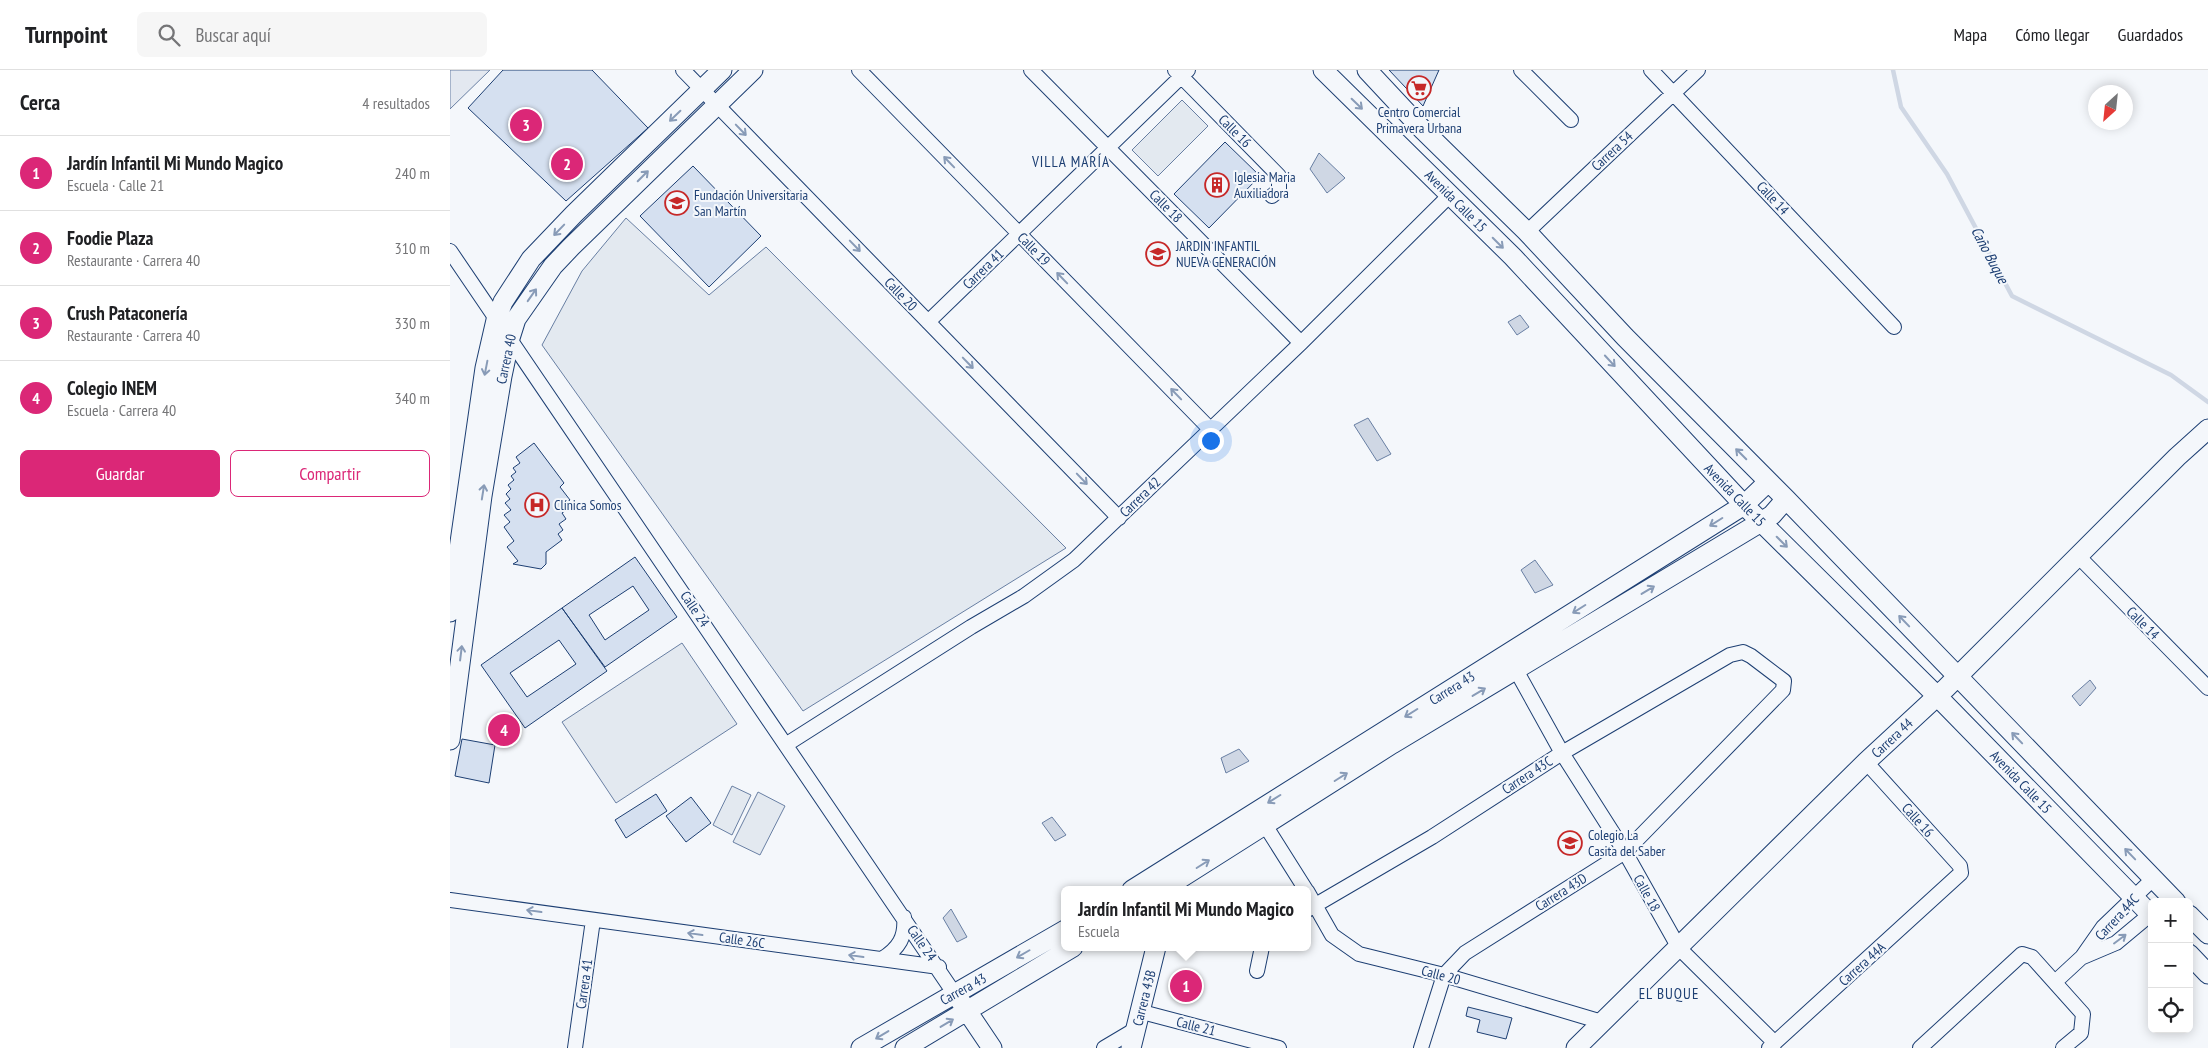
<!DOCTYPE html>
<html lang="es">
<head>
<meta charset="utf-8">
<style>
	:root { --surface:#fff; --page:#f6f6f6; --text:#202124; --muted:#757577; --line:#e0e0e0; --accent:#db2777 }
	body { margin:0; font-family:"PT Sans Narrow",sans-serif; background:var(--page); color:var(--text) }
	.controls { position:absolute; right:15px; bottom:15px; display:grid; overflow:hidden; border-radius:8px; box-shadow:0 2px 12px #0003 }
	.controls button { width:45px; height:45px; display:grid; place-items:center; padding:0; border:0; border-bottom:1px solid var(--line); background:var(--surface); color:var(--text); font:25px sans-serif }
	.compass { position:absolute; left:1638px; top:15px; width:45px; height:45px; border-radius:50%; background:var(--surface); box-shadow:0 2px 12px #0003; rotate:207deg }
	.you { position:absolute; left:760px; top:370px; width:18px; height:18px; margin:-12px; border:4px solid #fff; border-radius:50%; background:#1a73e8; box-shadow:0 0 0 8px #1a73e833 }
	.badge { display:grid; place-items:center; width:32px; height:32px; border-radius:50%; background:var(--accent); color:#fff; font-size:16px; font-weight:700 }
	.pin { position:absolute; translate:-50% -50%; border:2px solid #fff; box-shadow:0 1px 5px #0006 }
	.popup { position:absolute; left:611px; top:816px; width:250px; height:65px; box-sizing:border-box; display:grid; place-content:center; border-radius:8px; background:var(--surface); filter:drop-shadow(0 1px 4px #0005); font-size:16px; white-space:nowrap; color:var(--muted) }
	.popup b { font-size:19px; color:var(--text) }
	.popup::after { content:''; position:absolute; left:50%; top:100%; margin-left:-10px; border:10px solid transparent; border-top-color:var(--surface) }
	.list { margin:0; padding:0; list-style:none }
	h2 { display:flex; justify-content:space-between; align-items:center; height:65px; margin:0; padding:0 20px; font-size:21px }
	h2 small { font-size:16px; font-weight:400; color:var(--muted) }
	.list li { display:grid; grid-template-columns:32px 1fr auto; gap:15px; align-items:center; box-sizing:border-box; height:75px; padding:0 20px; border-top:1px solid var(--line) }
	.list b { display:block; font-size:19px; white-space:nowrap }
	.list p { margin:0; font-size:16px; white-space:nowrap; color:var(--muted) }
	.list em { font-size:16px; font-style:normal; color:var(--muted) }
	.actions { display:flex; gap:10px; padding:15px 20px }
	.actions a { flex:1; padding:11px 0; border:1px solid var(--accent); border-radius:8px; text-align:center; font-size:18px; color:var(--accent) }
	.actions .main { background:var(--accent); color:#fff }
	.icon { flex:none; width:28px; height:28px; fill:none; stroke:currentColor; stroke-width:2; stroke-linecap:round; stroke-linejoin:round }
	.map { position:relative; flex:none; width:1758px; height:978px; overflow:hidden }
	header { display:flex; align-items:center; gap:30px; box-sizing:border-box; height:70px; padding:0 25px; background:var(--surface); border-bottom:1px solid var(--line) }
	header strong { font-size:24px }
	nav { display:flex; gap:28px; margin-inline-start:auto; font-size:18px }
	.search { width:350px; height:45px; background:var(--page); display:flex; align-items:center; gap:12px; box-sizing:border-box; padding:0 18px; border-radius:8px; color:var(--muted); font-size:19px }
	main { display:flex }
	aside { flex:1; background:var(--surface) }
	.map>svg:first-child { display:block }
	.green { fill:#e3e9f0; stroke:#687fa3 }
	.parking { fill:#e3e8f0; stroke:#687fa3 }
	.water { fill:#cfd7e4; stroke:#687fa3 }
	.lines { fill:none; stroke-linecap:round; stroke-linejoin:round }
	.stream { stroke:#cfd7e4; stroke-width:4.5 }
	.building { fill:#d5e0f0; stroke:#1d3f73; fill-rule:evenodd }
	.street-casing { stroke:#1d3f73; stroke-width:16 }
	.secondary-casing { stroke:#1d3f73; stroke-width:21 }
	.street { stroke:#f4f7fb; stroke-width:14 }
	.secondary { stroke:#f4f7fb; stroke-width:19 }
	.oneway { stroke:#889bb7 }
	.labels { text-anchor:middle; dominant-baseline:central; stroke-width:4; stroke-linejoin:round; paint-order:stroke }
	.poi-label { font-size:14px; fill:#1d3f73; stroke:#f4f7fb; text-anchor:start }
	.street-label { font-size:14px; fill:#1d3f73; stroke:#f4f7fb }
	.neighbourhood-label { font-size:15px; letter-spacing:1px; fill:#1d3f73; stroke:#f4f7fb }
	.water-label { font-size:15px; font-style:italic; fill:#1d3f73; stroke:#f4f7fb }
</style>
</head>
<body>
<header>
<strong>Turnpoint</strong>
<div class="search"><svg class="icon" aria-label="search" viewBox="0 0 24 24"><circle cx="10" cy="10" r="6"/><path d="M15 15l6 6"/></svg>Buscar aquí</div>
<nav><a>Mapa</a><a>Cómo llegar</a><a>Guardados</a></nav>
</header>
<main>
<aside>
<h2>Cerca<small>4 resultados</small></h2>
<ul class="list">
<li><span class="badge">1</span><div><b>Jardín Infantil Mi Mundo Magico</b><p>Escuela · Calle 21</p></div><em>240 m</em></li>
<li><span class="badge">2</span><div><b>Foodie Plaza</b><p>Restaurante · Carrera 40</p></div><em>310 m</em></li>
<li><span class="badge">3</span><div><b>Crush Pataconería</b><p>Restaurante · Carrera 40</p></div><em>330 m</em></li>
<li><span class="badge">4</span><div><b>Colegio INEM</b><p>Escuela · Carrera 40</p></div><em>340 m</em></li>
</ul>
<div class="actions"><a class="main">Guardar</a><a>Compartir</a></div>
</aside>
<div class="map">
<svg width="1758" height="978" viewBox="0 0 1758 978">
	<rect width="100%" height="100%" fill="#f4f7fb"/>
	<path class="green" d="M732,30L758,56L708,106L682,80Z
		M176,148L259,225L316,177L616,478L353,641L92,275L132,201Z
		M232,573L287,654L166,733L112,652Z
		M282,716L301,725L282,765L263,755Z
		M308,722L335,736L310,785L283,772Z"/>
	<path class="parking" d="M0,0H40L0,39Z"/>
	<path class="water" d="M869,83L895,108L877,123L860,99Z
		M1070,245L1079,257L1067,265L1058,252Z
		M918,348L941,384L927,391L904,355Z
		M1085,490L1103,515L1085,523L1071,500Z
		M1640,610L1646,618L1630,636L1622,626Z
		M789,679L799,691L776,703L771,688Z
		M602,747L616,765L605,771L592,753Z
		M501,839L517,867L507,872L493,848Z"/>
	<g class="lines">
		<path class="stream" d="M1443,0L1451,37L1497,104L1562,226L1721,305L1758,332"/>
	</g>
	<path class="building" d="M53,0H142L198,58L116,131L18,38Z
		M939,0H989L973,36Z
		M775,72L810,106L759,158L724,124Z
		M243,96L311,166L259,217L190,146Z
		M84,373L114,413L110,417L120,430L115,433L119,438L112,443L116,449L109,454L113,460L108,464L112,470L96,482V494L91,499L63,494L68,491L57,477L64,471L54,457L60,452L54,445L61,440L55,433L60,429L56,424L61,419L58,415L64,410L61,406L66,402L63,398L70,393L66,387Z
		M185,487L227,547L155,597L112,538ZM183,516L199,540L155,570L139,545Z
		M112,538L157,601L75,658L31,595ZM109,570L126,594L77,627L60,603Z
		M12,669L45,675L39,713L5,706Z
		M206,724L217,741L176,768L165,750Z
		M241,727L261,753L236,772L216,746Z
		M1018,937L1062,948L1056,969L1027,962L1030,950L1016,946Z"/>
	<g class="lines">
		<g class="street-casing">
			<path id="street" d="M233,0L669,448
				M409,0L760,359
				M581,0L851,273
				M725,0L829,106V120L822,126
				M1071,0L1121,50
				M1201,0L1444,257
				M1077,162L1248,0
				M0,181L504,923
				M478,252L738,0
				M1629,487L1758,618
				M1066,600L1112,683L1175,782L1229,878L1325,973
				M337,674L521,557L574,526L624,490L851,273L1000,125
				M815,755L856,820
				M857,821L882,865L909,884L994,905L1152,952
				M0,830L489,897
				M857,840L982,767L1112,683L1280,585L1293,582L1301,586L1334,611L1333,620L1175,782L1015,883L994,905L971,978
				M1633,887L1666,873L1702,843
				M432,889C449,878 456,867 454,847
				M807,901L812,877
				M1605,912L1632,887L1653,857L1703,809
				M692,942L829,978
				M125,978L143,850
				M654,978L686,959
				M1319,978L1511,803L1510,796L1416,692
				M1470,978L1572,884L1582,887L1633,944L1631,963L1613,978"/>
		</g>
		<g class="secondary-casing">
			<path id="secondary" d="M873,0L1063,187L1294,435L1487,626L1702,846
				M917,0L973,60L1077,162L1175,267L1336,429L1726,832
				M0,542L35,298L46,250L53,232L81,189L124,144L272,0
				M0,670L32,426L52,306L60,268L66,249L103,196L121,177L303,0
				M682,820L1294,435L1318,412
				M712,820L942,674L1311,452L1322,445L1336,429
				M1739,845L1758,864
				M1739,884L1758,904
				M511,932L542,978
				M411,978L615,860
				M455,978L623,877
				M681,978L706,877
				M1126,978L1416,692L1496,618L1727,387L1758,359"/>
		</g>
		<use href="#street" class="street"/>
		<use href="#secondary" class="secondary"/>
	</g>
	<defs><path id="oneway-shaft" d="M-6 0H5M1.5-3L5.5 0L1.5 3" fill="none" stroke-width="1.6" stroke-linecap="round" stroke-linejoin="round" transform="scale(1.25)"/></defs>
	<g class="oneway">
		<use href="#oneway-shaft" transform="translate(907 34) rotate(44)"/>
		<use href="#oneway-shaft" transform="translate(225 46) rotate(136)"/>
		<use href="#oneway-shaft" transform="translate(291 60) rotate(46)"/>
		<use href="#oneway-shaft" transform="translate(499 92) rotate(-134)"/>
		<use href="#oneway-shaft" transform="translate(193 106) rotate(-45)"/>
		<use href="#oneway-shaft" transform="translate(109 160) rotate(134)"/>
		<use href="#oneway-shaft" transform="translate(1048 173) rotate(45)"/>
		<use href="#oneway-shaft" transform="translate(405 176) rotate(46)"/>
		<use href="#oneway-shaft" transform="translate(612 208) rotate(-134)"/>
		<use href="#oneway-shaft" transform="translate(82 225) rotate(-55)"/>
		<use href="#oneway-shaft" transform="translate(1160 291) rotate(47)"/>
		<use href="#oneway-shaft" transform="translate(518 293) rotate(46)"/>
		<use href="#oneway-shaft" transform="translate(36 298) rotate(101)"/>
		<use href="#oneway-shaft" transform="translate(726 324) rotate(-134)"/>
		<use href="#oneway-shaft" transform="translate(1291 384) rotate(-135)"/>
		<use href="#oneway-shaft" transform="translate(632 409) rotate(46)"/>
		<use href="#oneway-shaft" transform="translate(33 422) rotate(-81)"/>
		<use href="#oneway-shaft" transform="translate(1266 452) rotate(148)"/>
		<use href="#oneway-shaft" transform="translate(1332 472) rotate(45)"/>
		<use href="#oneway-shaft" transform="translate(1198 520) rotate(-31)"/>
		<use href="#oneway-shaft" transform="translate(1129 539) rotate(148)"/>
		<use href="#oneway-shaft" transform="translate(1454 551) rotate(-134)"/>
		<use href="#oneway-shaft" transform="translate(11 583) rotate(-83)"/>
		<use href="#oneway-shaft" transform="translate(1029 622) rotate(-31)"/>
		<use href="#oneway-shaft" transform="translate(961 643) rotate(148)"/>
		<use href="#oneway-shaft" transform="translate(1567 668) rotate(-134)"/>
		<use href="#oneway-shaft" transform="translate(891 707) rotate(-32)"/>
		<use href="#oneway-shaft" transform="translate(824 729) rotate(148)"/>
		<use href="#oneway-shaft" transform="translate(1680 784) rotate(-134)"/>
		<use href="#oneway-shaft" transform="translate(753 794) rotate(-32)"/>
		<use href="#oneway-shaft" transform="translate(84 841) rotate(-172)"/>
		<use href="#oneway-shaft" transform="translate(245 864) rotate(-172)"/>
		<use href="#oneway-shaft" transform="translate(1670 869) rotate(-37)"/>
		<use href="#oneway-shaft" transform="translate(573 884) rotate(150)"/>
		<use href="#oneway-shaft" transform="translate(406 886) rotate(-172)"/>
		<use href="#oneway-shaft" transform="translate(497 953) rotate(-31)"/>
		<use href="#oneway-shaft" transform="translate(432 965) rotate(149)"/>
	</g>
	<defs>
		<g id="supermarket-ring" transform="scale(1.25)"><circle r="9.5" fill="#f4f7fb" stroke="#c62828" stroke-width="1.5"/><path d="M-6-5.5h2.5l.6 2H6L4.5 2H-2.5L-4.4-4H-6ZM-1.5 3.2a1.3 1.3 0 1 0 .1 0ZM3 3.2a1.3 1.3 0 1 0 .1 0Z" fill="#c62828"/></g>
		<g id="building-ring" transform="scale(1.25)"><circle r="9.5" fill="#f4f7fb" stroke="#c62828" stroke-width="1.5"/><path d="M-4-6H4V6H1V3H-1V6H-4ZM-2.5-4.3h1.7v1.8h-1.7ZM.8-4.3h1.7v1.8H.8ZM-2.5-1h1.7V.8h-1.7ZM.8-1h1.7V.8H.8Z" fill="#c62828"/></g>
		<g id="university-ring" transform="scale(1.25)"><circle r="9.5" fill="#f4f7fb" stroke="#c62828" stroke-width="1.5"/><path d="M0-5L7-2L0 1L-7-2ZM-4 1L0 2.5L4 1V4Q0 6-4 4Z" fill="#c62828"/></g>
		<g id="school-ring" transform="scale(1.25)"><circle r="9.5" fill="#f4f7fb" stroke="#c62828" stroke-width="1.5"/><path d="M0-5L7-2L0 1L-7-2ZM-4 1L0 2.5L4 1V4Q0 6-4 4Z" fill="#c62828"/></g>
		<g id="hospital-ring" transform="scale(1.25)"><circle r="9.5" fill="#f4f7fb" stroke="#c62828" stroke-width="1.5"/><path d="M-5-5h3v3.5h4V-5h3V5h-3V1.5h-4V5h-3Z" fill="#c62828"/></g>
	</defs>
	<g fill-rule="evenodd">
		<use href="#supermarket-ring" x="969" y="18"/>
		<use href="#building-ring" x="767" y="115"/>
		<use href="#university-ring" x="227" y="133"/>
		<use href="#school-ring" x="708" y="184"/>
		<use href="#hospital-ring" x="87" y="435"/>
		<use href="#school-ring" x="1120" y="773"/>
	</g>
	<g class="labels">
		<g class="poi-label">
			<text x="969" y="42" text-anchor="middle">Centro Comercial<tspan x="969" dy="16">Primavera Urbana</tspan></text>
			<text x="784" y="107">Iglesia Maria<tspan x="784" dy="16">Auxiliadora</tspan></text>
			<text x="244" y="125">Fundación Universitaria<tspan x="244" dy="16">San Martín</tspan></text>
			<text x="726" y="176">JARDIN INFANTIL<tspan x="726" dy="16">NUEVA GENERACIÓN</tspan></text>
			<text x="104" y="435">Clínica Somos</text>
			<text x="1138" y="765">Colegio La<tspan x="1138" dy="16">Casita del Saber</tspan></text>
		</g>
		<g class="street-label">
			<text transform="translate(785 61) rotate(45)">Calle 16</text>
			<text transform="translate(1162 81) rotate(-43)">Carrera 54</text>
			<text transform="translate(1323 128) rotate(47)">Calle 14</text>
			<text transform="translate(1006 131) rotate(45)">Avenida Calle 15</text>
			<text transform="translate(716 136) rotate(45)">Calle 18</text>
			<text transform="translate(584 179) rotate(46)">Calle 19</text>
			<text transform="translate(533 199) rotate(-44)">Carrera 41</text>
			<text transform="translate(451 224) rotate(46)">Calle 20</text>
			<text transform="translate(56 289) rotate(-78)">Carrera 40</text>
			<text transform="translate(1285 425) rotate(46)">Avenida Calle 15</text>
			<text transform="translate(690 427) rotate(-44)">Carrera 42</text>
			<text transform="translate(245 539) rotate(56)">Calle 24</text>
			<text transform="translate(1693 553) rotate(45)">Calle 14</text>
			<text transform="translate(1002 618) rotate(-32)">Carrera 43</text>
			<text transform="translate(1442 668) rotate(-43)">Carrera 44</text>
			<text transform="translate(1077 705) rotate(-33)">Carrera 43C</text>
			<text transform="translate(1571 712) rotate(46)">Avenida Calle 15</text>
			<text transform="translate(1468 750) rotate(48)">Calle 16</text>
			<text transform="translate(1111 822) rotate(-32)">Carrera 43D</text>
			<text transform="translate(1197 823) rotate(61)">Calle 18</text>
			<text transform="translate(1667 847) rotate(-47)">Carrera 44C</text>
			<text transform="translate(292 870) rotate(8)">Calle 26C</text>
			<text transform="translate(472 873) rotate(55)">Calle 24</text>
			<text transform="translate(1412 894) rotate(-42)">Carrera 44A</text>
			<text transform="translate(991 905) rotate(15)">Calle 20</text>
			<text transform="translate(134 914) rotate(-82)">Carrera 41</text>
			<text transform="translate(513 919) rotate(-29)">Carrera 43</text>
			<text transform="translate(694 928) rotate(-76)">Carrera 43B</text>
			<text transform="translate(746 956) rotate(14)">Calle 21</text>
		</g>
		<g class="neighbourhood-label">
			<text x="621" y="91">VILLA MARÍA</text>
			<text x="1219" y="923">EL BUQUE</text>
		</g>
		<g class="water-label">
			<text transform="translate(1540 185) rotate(62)">Caño Buque</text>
		</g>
	</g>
</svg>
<div class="controls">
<button>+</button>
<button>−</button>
<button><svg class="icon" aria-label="locate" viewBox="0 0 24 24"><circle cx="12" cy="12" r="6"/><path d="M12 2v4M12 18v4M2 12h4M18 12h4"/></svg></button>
</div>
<svg class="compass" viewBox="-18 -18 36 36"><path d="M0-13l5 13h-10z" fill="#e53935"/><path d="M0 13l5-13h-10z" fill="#757577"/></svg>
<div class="you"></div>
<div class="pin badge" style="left:736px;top:916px">1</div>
<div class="popup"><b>Jardín Infantil Mi Mundo Magico</b>Escuela</div>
<div class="pin badge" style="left:117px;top:94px">2</div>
<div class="pin badge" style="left:76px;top:55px">3</div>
<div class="pin badge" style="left:54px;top:660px">4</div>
</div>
</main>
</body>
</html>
